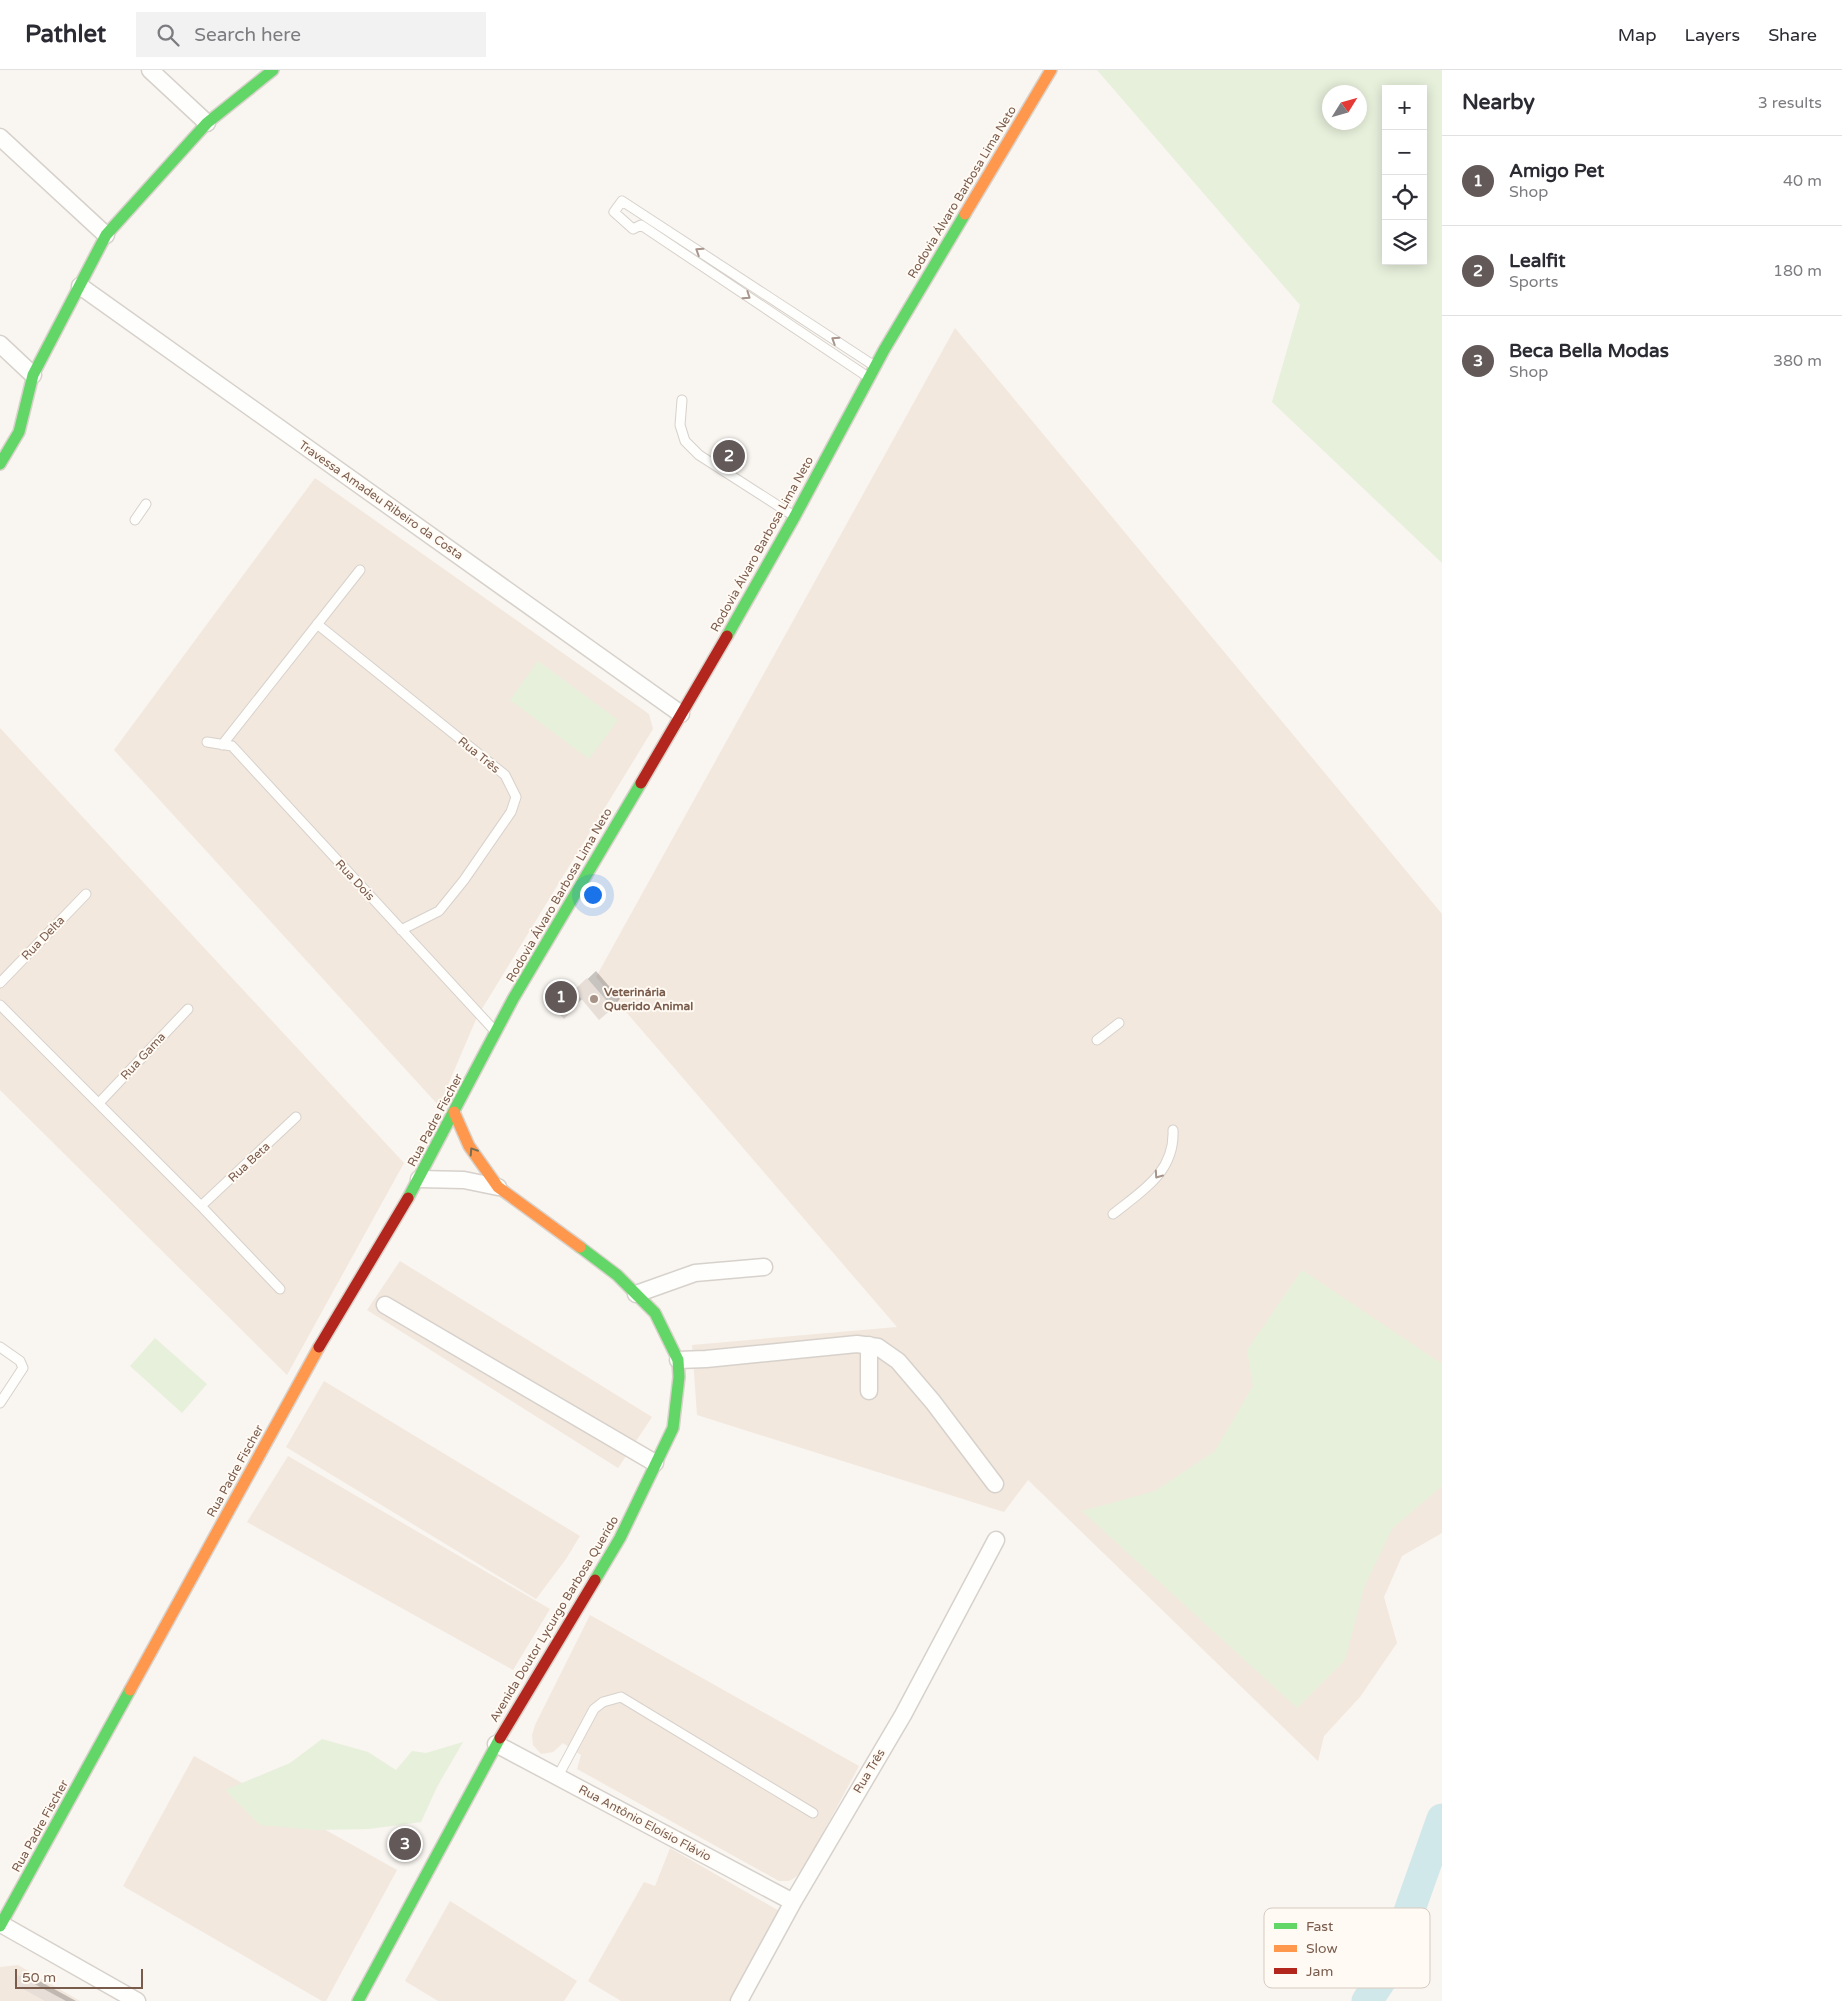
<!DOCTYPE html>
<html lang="en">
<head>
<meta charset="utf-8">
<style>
	:root { --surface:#fff; --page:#f2f2f3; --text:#2b2b33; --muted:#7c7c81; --line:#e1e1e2; --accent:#625958 }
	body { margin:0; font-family:"Varela Round",sans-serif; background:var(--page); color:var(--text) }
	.controls { position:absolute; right:15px; top:15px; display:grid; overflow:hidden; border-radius:0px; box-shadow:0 2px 12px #0003 }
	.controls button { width:45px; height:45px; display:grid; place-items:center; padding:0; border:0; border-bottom:1px solid var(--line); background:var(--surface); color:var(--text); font:25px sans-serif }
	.compass { position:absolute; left:1322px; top:15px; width:45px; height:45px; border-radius:50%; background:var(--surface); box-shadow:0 2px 12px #0003; rotate:53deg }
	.scale { position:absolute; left:15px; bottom:12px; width:128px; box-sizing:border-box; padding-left:5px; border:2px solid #7a5c4d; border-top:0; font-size:14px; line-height:18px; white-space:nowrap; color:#7a5c4d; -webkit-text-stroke:4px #fffaf3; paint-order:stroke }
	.you { position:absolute; left:592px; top:824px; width:18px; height:18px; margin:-12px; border:4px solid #fff; border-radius:50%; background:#1a73e8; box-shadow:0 0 0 8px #1a73e833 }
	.badge { display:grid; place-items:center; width:32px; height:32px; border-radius:50%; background:var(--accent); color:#fff; font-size:16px; font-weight:700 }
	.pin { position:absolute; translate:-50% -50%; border:2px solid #fff; box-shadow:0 1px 5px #0006 }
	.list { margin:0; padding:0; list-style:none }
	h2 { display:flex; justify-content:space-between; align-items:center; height:65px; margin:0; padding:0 20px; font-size:21px }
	h2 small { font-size:16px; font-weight:400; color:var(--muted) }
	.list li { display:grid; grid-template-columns:32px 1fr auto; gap:15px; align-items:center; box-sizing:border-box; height:90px; padding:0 20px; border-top:1px solid var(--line) }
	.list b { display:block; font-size:19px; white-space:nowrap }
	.list p { margin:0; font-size:16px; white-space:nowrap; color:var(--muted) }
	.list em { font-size:16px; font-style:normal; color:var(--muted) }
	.icon { flex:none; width:28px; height:28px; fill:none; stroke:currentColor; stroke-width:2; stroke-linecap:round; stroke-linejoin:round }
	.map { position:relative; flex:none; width:1442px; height:1931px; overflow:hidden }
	header { display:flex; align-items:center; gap:30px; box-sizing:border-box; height:70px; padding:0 25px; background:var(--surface); border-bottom:1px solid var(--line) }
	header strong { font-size:24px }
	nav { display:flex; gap:28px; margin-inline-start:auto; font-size:18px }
	.search { width:350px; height:45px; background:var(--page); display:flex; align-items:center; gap:12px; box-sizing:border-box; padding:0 18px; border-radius:0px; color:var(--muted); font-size:19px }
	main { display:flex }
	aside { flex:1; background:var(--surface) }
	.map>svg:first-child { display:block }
	.residential { fill:#f2e8de }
	.green { fill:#e7f0db; fill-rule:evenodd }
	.shadow { fill:#0003 }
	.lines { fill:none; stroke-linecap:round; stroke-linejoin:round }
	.river { stroke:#d0e8ea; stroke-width:31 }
	.building { fill:#e6ded7 }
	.lane-casing { stroke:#d7d1cb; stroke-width:11 }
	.street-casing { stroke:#d7d1cb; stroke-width:19 }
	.fast-casing { stroke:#d9d2cb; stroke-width:14 }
	.slow-casing { stroke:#d9d2cb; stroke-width:14 }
	.jam-casing { stroke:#d9d2cb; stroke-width:14 }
	.lane { stroke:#fefefd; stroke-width:9 }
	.street { stroke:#fefefd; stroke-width:16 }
	.fast { stroke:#63d668; stroke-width:11 }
	.slow { stroke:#ff974d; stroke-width:11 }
	.jam { stroke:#b3261e; stroke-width:11 }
	.oneway { stroke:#a8958b }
	.oneway2 { stroke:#776e51 }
	.poi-dot { fill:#a69286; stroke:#fffaf3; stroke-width:2 }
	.labels { text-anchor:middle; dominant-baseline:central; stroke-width:4; stroke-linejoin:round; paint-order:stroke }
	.street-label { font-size:12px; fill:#7a5c4d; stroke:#fffaf3 }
	.poi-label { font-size:12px; font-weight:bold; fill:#7a5c4d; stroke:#fffaf3; text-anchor:start }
	.key { fill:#fffaf3; stroke:#d7cbc1; stroke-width:1 }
	.key-label { font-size:14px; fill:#7a5c4d }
</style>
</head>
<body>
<header>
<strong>Pathlet</strong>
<div class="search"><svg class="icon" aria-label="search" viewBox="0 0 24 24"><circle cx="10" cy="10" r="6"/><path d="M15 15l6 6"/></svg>Search here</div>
<nav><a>Map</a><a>Layers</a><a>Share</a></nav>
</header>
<main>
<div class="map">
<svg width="1442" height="1931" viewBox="0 0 1442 1931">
	<rect width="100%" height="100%" fill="#f9f5f0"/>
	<path class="residential" d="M955,258L1442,844V1463L1402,1486L1384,1527L1397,1573L1360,1627L1324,1666L1318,1691L1028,1410L1004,1442L697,1345L692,1275L897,1257L596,907Z
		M315,408L649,644L653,659L477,947L439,1036L114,680Z
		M0,658L404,1093L287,1305L0,1020Z
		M400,1191L652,1347L618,1398L367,1240Z
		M324,1311L580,1466L566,1489L536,1529L286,1377Z
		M288,1386L550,1539L513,1600L247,1452Z
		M590,1545L859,1696L805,1796L796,1807L789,1811H779L577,1699L581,1685L563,1673L553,1682L541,1684L533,1675L532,1665L535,1655Z
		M194,1686L397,1800L326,1931H322L123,1816Z
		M670,1778L781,1842L732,1931H621L588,1911L644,1812L655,1816Z
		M450,1831L577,1911L564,1931H438L405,1911Z
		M18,1895L80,1931H0V1897Z"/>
	<path class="green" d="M1097,0H1442V493L1272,332L1300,235ZM1386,19H1423V191H1386ZM1360,22V52H1330V22Z
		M538,591L618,650L589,689L510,630Z
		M1302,1200L1442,1294V1416L1392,1459L1365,1515L1345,1590L1297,1638L1082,1441L1155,1421L1215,1381L1253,1316L1247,1280Z
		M155,1268L207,1314L182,1343L130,1296Z
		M322,1669L368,1682L396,1700L412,1681L426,1683L463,1672L437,1717L421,1752L369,1759L316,1760L260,1755L225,1720L290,1693Z"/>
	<path class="shadow" d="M596,901L620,929L612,937L583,928L564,947L561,920L569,912L576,920Z
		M408,1763L416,1766L405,1784V1766Z
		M23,1902L76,1931H48L16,1914Z"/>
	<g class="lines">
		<path class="river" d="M1367,1931L1389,1898L1442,1749"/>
	</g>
	<path class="building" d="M587,908L613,938L599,950L574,920Z
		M560,919L576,937L564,949L551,935Z
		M404,1766L413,1769L405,1785L396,1779Z
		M18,1905L66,1931H45L14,1914Z"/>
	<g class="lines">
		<g class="lane-casing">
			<path id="lane" d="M868,307L641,155L633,159L614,142L622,131L873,295
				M682,330L680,355L685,371L699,385L794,446
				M135,450L146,434
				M317,554L505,705L516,727L511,742L464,810L439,841L401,860
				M207,672L232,676L494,960
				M222,675L360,500
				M0,913L86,824
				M0,935L201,1136L280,1219
				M1097,970L1119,953
				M99,1033L188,939
				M201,1136L296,1047
				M1113,1144C1142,1121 1175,1102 1173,1060
				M0,1277L20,1291L23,1298L0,1333
				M558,1706L594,1639L603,1632L621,1627L813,1743"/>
		</g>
		<g class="street-casing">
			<path id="street" d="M150,0L207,53
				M0,67L106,165
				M80,216L681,644
				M0,274L33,305
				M419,1109L464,1110L498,1117
				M636,1224L695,1203L764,1197
				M385,1235L655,1393
				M869,1275V1321
				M678,1290L706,1289L857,1274L878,1277L898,1291L933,1332L995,1414
				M496,1674L793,1832
				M1,1854L137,1931
				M739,1931L793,1832L903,1645L996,1470"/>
		</g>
		<g class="fast-casing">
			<path id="fast" d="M0,394L19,362L33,305L106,165L207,53L273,0
				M727,566L795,446L884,280L965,144
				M408,1128L513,929L641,713
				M580,1177L617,1205L655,1243L678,1290L679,1307L673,1358L620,1468L595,1510
				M0,1856L130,1620
				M358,1931L500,1668"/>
		</g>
		<g class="slow-casing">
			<path id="slow" d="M965,144L1051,0
				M454,1042L469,1076L498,1117L580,1177
				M130,1620L319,1277"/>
		</g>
		<g class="jam-casing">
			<path id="jam" d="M641,713L727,566
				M319,1277L408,1128
				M500,1668L595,1510"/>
		</g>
		<use href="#lane" class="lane"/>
		<use href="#street" class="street"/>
		<use href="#fast" class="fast"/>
		<use href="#slow" class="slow"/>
		<use href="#jam" class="jam"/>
	</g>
	<defs><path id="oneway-chevron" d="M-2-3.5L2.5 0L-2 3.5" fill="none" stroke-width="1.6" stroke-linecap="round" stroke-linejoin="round" transform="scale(1.25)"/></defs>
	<g class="oneway">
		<use href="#oneway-chevron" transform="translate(699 181) rotate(-147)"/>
		<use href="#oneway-chevron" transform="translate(747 226) rotate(34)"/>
		<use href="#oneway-chevron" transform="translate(835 270) rotate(-147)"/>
		<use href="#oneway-chevron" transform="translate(1158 1105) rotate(125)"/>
	</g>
	<use class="oneway2" href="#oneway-chevron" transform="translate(473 1081) rotate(-123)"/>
	<circle class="poi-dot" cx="594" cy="929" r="5"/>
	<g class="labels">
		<g class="street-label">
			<text transform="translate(962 122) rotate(-59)">Rodovia Álvaro Barbosa Lima Neto</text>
			<text transform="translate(381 430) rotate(35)">Travessa Amadeu Ribeiro da Costa</text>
			<text transform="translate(762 474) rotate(-61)">Rodovia Álvaro Barbosa Lima Neto</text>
			<text transform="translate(479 685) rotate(39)">Rua Três</text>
			<text transform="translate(355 810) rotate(47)">Rua Dois</text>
			<text transform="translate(559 825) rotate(-60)">Rodovia Álvaro Barbosa Lima Neto</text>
			<text transform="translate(43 868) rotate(-46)">Rua Delta</text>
			<text transform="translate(143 986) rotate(-47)">Rua Gama</text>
			<text transform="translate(435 1050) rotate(-62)">Rua Padre Fischer</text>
			<text transform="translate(249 1092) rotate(-43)">Rua Beta</text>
			<text transform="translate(235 1401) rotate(-61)">Rua Padre Fischer</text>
			<text transform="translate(554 1549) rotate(-59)">Avenida Doutor Lycurgo Barbosa Querido</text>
			<text transform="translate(869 1701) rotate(-59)">Rua Três</text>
			<text transform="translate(645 1753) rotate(28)">Rua Antônio Eloísio Flávio</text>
			<text transform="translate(40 1756) rotate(-61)">Rua Padre Fischer</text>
		</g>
		<g class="poi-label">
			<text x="604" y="922">Veterinária<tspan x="604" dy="14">Querido Animal</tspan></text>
		</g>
	</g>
	<rect x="1264" y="1838" width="166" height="80" rx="8" class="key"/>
	<rect x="1274" y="1853" width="23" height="6" fill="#63d668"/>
	<rect x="1274" y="1875" width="23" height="7" fill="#ff974d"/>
	<rect x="1274" y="1898" width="23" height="6" fill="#b3261e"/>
	<g class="key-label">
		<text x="1306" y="1861">Fast</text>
		<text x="1306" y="1883">Slow</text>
		<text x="1306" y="1906">Jam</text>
	</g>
</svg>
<div class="controls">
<button>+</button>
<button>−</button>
<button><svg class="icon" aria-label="locate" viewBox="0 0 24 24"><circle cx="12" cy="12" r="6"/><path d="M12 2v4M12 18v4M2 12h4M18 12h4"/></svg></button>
<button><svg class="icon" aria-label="layers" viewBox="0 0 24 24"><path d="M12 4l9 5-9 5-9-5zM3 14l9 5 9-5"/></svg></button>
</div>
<svg class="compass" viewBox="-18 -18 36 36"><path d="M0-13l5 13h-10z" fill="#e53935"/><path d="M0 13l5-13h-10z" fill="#7c7c81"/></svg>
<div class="scale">50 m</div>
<div class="you"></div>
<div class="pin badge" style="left:561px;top:927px">1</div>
<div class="pin badge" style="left:729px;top:386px">2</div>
<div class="pin badge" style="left:405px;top:1774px">3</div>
</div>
<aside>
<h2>Nearby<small>3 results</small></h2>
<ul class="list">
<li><span class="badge">1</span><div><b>Amigo Pet</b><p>Shop</p></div><em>40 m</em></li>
<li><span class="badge">2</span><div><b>Lealfit</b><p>Sports</p></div><em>180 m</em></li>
<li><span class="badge">3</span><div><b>Beca Bella Modas</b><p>Shop</p></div><em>380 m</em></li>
</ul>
</aside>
</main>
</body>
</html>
